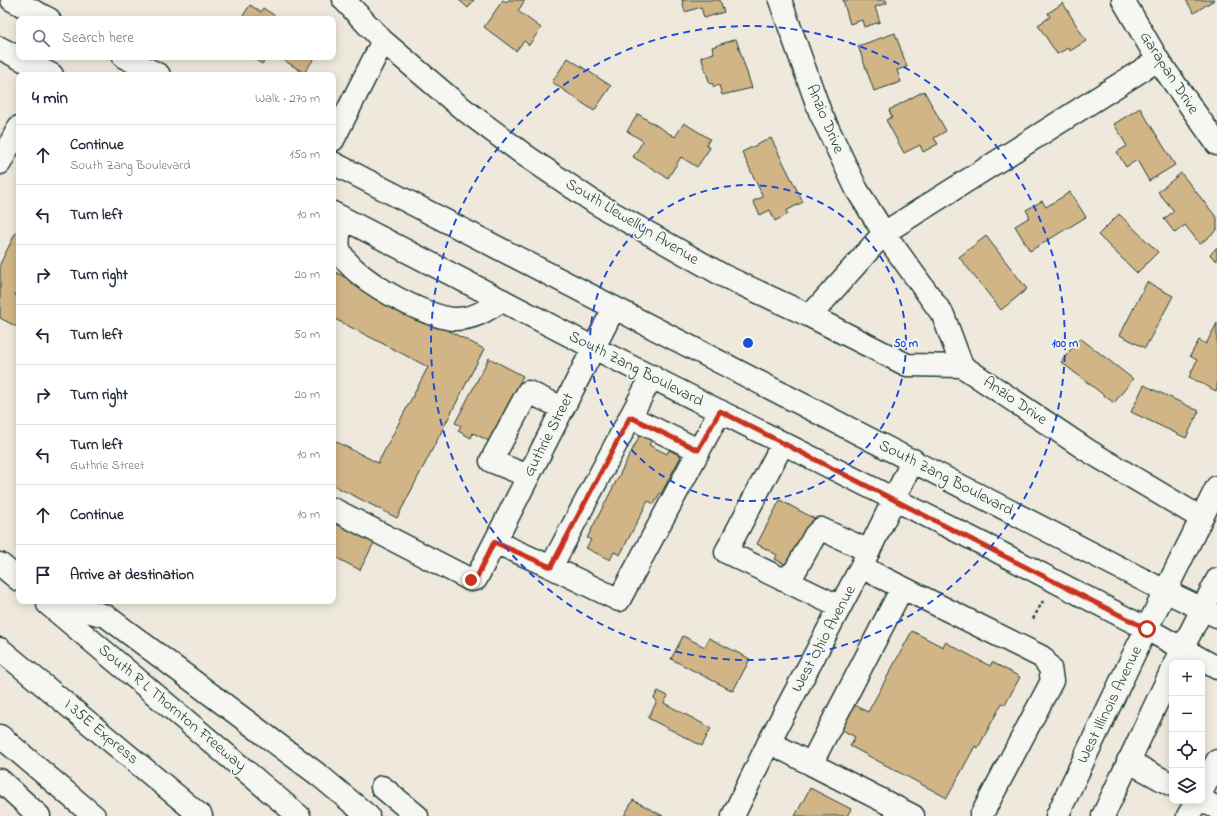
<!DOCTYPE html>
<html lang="en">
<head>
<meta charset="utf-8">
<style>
	:root { --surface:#fff; --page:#f6f6f7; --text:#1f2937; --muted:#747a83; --line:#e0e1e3 }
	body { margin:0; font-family:"Indie Flower",sans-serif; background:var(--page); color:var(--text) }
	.controls { position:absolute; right:12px; bottom:12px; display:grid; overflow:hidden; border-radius:8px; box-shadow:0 2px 10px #0003 }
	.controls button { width:36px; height:36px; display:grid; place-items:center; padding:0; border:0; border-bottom:1px solid var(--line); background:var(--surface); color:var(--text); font:20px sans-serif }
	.stop { position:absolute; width:12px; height:12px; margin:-9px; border:3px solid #c8321e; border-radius:50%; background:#fff }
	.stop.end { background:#c8321e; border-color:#fff; box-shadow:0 1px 4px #0008 }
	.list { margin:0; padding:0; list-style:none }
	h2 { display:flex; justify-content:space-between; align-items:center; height:52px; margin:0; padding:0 16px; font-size:17px }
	h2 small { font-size:13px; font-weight:400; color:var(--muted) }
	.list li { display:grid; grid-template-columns:26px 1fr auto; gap:12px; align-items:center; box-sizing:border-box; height:60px; padding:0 16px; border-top:1px solid var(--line) }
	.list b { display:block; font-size:15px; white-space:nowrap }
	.list p { margin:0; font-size:13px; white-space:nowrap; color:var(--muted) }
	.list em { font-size:13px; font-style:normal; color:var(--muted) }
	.icon { flex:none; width:22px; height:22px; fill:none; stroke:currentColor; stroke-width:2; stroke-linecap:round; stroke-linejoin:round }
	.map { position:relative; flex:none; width:1217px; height:816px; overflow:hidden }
	.search { position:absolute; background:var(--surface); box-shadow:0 2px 10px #0003; left:16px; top:16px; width:320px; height:44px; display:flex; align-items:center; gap:10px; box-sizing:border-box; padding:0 14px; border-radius:8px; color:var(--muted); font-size:15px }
	.panel { position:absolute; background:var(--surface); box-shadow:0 2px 10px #0003; left:16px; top:72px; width:320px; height:532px; border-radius:8px }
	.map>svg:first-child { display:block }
	.building { fill:#d2b587; stroke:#1f3d34 }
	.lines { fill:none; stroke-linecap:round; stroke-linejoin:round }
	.minor-casing { stroke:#1f3d34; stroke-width:25 }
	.major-casing { stroke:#1f3d34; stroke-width:25 }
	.highway-casing { stroke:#1f3d34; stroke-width:25 }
	.path { stroke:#1f3d34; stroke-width:2.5; stroke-dasharray:3 3; stroke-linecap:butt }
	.minor { stroke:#f6f6f2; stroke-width:22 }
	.major { stroke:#f6f6f2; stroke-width:22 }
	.highway { stroke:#f6f6f2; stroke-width:22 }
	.route { stroke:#c8321e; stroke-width:5 }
	.ring { fill:none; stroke:#1d4ed8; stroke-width:2; stroke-dasharray:7 5 }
	.labels { text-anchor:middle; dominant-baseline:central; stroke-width:3.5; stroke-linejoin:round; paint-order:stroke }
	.street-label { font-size:16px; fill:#1f3d34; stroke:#f6f6f2 }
	.centre { fill:#1d4ed8; stroke:#f6f6f2; stroke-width:2 }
	.ring-label { font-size:12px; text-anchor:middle; font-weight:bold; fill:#1d4ed8; stroke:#f6f6f2; stroke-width:3.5; stroke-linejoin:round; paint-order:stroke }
</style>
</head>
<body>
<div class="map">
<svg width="1217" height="816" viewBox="0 0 1217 816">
	<rect width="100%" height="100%" fill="#efe9dd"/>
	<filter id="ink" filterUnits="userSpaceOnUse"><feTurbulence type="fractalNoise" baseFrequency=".025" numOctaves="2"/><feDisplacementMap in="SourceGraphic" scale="8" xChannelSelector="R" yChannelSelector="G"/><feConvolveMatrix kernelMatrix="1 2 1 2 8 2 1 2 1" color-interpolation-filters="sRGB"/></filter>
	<g filter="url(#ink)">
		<path class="building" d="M459,0H474L468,8Z
			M503,0L506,2L508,0H525L518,11L541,28L529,45L524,41L516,51L484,27Z
			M682,0H720L724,12L704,18L701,7L685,12Z
			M843,0H886L887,3L875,7L880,22L864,27L862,20L850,24Z
			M1186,0H1214L1194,13Z
			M1063,3L1086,41L1070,51L1068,48L1057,54L1038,25L1050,17L1048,13Z
			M250,5L261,12L263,8L280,19H241Z
			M895,33L907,67L897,70L901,82L874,91L858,46Z
			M736,39L752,88L722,95L719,85L714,87L712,83L710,84L701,57L714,53L712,47Z
			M251,57H266L262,64Z
			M279,57H315L304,73Z
			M568,58L611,86L594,111L552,82Z
			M924,91L946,131L934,138L938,144L923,152L920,145L904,153L886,120L892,117L889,110Z
			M1140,108L1175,165L1149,181L1137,160L1126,167L1117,152L1127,146L1114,124Z
			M638,114L675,137L684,123L710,139L706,145L710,148L697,167L681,157L668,178L633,157L643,141L627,131Z
			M771,138L803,202L786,211L788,214L775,221L770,210L760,215L753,201L763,197L742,152Z
			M1181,173L1217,218V230L1200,244L1185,225L1175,233L1164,219L1174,211L1158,192Z
			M1070,192L1086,217L1030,251L1015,226L1030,217L1026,210L1042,201L1046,207Z
			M1119,214L1158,252L1137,273L1098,235Z
			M19,226V288L15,295L19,297V328L0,318V264Z
			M986,236L1027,289L1001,310L959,257Z
			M1217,247V261L1210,255Z
			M333,271L484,349L397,518L333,485V440L378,463L428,367L333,318Z
			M1147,282L1173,296L1145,348L1120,335Z
			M1217,323V388L1216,391L1189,377L1197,360L1190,356L1199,340L1206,344Z
			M1080,338L1133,379L1114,403L1061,362Z
			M489,358L523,376L489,441L473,433L471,438L458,431L461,426L455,423Z
			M1144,385L1199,411L1186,438L1131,412Z
			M641,433L652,439L649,445L667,454L669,450L681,456L661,494L660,493L654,504L648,501L620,555L614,552L610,560L586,548L591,540L587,538Z
			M780,500L815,519L790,567L775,559L777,555L757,544Z
			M333,517L376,539L360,570L333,556Z
			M912,631L943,647L945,642L990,666L992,662L1020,677L1005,705L1002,703L978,748L975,746L947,798L850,746L855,737L839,728L853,704L868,712Z
			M683,636L705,647L709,638L750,659L733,691L671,659Z
			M658,691L668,696L664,703L711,728L702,746L648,718L657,701L654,698Z
			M810,788L851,809L847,816H795Z
			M633,800L663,816H624Z"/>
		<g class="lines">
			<g class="minor-casing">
				<path id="minor" d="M12,0L49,19
					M344,0L383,41L458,105L526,156L597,204L724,276L810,316L907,365L962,366
					M780,0L820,112L857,190L884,233L943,315L962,366L1087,450L1201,518
					M1123,0L1158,60L1217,144
					M0,48L52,75
					M124,57L159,75
					M333,140L383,41
					M0,163L19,127
					M333,163L1165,591
					M333,213L594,348L995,550L1147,629
					M341,217C341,226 337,239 339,248C346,276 428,319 455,319C474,319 487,310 502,300
					M810,316L884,233L1158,60
					M652,376L551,567L619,600L720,411
					M630,417L698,450
					M783,443L726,552L840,607
					M528,476L491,461L528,392L563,408
					M333,509L471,580L476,579L614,308
					M495,542L551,567
					M861,567L1042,657L1050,668L1052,681L981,816
					M783,580L795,571L815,535L821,529L869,551
					M902,588L811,764L913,816
					M769,742L811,764
					M1128,761L1172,785
					M382,787L417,816
					M1202,791L1217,761
					M1202,800L1217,808
					M733,816L769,742L861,567L913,460
					M1188,816L1197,801"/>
			</g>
			<g class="major-casing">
				<path id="major" d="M1165,591L1217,616
					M1147,629L1217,668
					M1175,663L1217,580
					M1057,816L1134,654L1217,487
					M1103,816L1172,670"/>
			</g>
			<g class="highway-casing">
				<path id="highway" d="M0,564L19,580
					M50,601L106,616L320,776L368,816
					M48,604L299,816
					M0,649L201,816
					M0,736L94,816
					M0,780L39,816"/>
			</g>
			<path class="path" d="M1033,619L1043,601"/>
			<use href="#minor" class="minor"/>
			<use href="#major" class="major"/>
			<use href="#highway" class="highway"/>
		</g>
	</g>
	<g class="lines" filter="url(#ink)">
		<path class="route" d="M471,580L476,579L494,542L551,567L630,417L698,450L720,411L1147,629"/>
	</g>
	<g class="ring">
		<circle cx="748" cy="343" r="158"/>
		<circle cx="748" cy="343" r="317"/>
	</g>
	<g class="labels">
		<g class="street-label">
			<text transform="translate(1169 73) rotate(57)">Garapan Drive</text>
			<text transform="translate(825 119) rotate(67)">Anzio Drive</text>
			<text transform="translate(632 222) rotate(31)">South Llewellyn Avenue</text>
			<text transform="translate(636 369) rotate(27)">South Zang Boulevard</text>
			<text transform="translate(1015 401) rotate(34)">Anzio Drive</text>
			<text transform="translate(549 435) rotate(-63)">Guthrie Street</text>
			<text transform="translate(946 478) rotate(27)">South Zang Boulevard</text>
			<text transform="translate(824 639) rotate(-62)">West Ohio Avenue</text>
			<text transform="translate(1110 705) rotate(-64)">West Illinois Avenue</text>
			<text transform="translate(172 708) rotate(40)">South R L Thornton Freeway</text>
			<text transform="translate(101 732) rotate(40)">I 35E Express</text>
		</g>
	</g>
	<circle cx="748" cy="343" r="6" class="centre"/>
	<g class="ring-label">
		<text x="906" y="347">50 m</text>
		<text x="1065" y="347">100 m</text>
	</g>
</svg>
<div class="controls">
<button>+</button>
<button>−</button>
<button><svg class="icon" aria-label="locate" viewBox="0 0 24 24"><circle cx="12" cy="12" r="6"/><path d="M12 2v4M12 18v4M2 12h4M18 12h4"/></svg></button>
<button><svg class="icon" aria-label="layers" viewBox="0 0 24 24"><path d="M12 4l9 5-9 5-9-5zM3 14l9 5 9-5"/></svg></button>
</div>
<div class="stop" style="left:1147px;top:629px"></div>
<div class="stop end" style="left:471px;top:580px"></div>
<div class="search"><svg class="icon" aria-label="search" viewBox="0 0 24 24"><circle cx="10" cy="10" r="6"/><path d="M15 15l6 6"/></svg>Search here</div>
<section class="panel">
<h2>4 min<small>Walk · 270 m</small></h2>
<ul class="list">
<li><svg class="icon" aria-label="ahead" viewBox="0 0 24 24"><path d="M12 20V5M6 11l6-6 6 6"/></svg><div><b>Continue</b><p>South Zang Boulevard</p></div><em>150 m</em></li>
<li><svg class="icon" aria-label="left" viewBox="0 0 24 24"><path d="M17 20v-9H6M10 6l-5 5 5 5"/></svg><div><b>Turn left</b></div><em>10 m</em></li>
<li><svg class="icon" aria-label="right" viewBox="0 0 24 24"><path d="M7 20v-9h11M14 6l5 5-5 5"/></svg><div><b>Turn right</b></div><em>20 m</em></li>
<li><svg class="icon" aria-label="left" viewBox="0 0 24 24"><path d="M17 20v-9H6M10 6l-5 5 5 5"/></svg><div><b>Turn left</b></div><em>50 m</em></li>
<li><svg class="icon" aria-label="right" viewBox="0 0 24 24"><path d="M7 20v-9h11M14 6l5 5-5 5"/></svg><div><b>Turn right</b></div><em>20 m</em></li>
<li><svg class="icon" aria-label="left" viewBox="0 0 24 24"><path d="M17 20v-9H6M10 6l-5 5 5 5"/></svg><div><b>Turn left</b><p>Guthrie Street</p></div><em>10 m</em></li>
<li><svg class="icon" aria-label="ahead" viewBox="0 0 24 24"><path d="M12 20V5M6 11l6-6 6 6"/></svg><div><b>Continue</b></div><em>10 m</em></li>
<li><svg class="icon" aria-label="arrive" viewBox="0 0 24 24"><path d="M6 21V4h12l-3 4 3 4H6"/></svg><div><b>Arrive at destination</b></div></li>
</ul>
</section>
</div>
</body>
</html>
